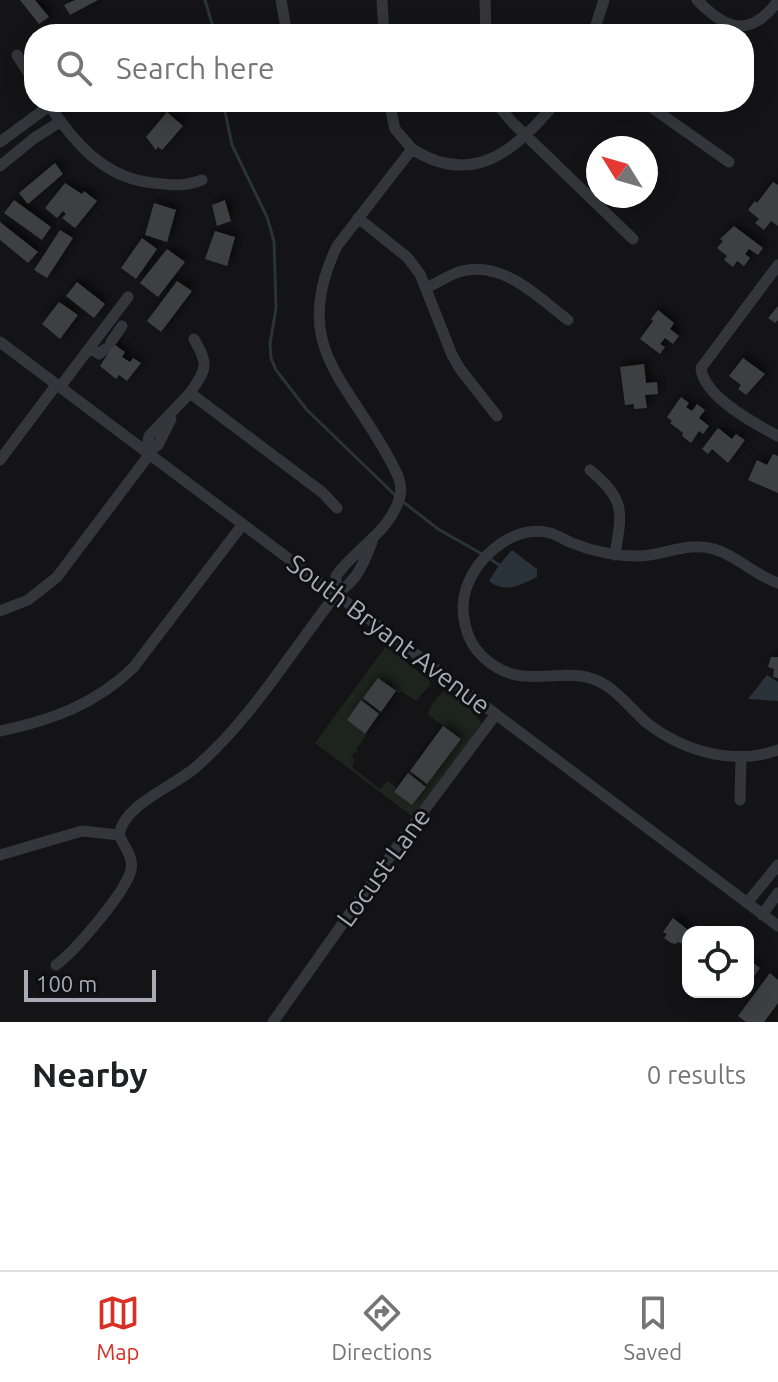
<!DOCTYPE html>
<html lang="en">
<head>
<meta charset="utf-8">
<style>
	:root { --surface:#fff; --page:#f2f2f2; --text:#202124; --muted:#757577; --line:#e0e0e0; --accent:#d93025 }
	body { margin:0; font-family:Ubuntu,sans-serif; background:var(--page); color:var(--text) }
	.controls { position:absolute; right:24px; bottom:24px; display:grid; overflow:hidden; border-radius:16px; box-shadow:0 4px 20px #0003 }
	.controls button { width:72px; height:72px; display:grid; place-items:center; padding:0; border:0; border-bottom:2px solid var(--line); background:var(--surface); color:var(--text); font:40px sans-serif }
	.compass { position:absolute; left:586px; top:136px; width:72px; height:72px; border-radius:50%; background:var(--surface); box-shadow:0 4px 20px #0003; rotate:307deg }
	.scale { position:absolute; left:24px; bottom:20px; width:132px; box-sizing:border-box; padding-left:8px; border:4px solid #a6abb7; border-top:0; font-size:22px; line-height:28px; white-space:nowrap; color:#a6abb7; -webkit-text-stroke:6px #0f0f11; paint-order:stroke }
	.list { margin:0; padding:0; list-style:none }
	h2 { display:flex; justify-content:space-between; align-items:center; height:104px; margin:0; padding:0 32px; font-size:34px }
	h2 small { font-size:26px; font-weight:400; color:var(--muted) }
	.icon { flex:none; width:44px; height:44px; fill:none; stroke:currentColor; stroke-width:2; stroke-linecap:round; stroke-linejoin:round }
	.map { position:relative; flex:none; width:778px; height:1022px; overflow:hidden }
	.search { position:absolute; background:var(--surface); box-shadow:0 4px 20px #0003; left:24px; right:24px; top:24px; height:88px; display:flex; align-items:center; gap:20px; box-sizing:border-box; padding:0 28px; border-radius:32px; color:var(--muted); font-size:30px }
	.sheet { height:248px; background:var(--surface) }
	nav { display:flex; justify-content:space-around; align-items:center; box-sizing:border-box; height:112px; border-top:2px solid var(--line); background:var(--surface); font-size:22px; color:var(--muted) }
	nav a { display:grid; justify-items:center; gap:4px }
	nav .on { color:var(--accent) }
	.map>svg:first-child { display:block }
	.green { fill:#1c241d }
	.water { fill:#2a333a }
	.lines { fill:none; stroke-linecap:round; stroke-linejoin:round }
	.stream { stroke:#2a333a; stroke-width:3 }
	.building { fill:#3e3f43; filter:url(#shadow) }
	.minor { stroke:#35363b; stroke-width:11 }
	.labels { text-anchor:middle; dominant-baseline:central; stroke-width:6; stroke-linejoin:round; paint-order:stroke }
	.street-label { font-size:26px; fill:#a6abb7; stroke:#0f0f11 }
</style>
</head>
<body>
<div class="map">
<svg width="778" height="1022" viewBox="0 0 778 1022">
	<defs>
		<filter id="shadow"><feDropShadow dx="4" dy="-4" stdDeviation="4" flood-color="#0009"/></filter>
	</defs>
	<rect width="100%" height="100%" fill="#141416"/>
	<path class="green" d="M386,646L430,681V685L416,701L401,691L398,694L396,691L379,714L361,701L347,720L366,735L356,750L360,754L355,752L351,756L355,760L352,767L380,789L388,781L397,788L394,792L412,805L425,787L408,773L410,771L427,784L461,739L428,715C429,706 437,697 444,691C458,699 477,711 482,725L413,817L315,743Z"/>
	<path class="water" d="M512,550L537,569V577C520,585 506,594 489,581L499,565Z
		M767,675L778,682V701L748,699Z"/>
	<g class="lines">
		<path class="stream" d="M205,0L215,34
			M223,102L232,145L267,217L274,241L276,308L270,344L271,358L276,370L307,410L396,496
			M402,501L438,529L482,554
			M489,558L499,565"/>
	</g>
	<path class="building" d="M20,0H35L49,17L39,24Z
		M75,0H98L70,15L64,5Z
		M167,112L183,126L162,150L158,147L156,150L146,137Z
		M55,163L63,174L28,204L19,193Z
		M773,182L778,185V226L771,221L764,230L755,223L759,219L748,210L755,201L757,203Z
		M65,183L82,194L84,191L97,201L75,228L62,218L66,214L63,211L57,218L45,208Z
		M14,200L51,227L42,240L4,213Z
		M225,200L231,221L217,226L212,205Z
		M154,203L176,210L167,242L145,235Z
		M0,222L38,252L28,263L0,240Z
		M734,226L763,248L758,255L749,249L745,254L750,258L744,266L737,261L733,267L724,260L727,256L717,248L723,241L720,239Z
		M60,230L73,238L47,278L34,270Z
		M215,231L235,237L227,266L205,259Z
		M142,238L157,249L136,279L121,268Z
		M167,249L185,262L158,297L140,283Z
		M177,281L192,291L161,332L147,321Z
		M77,282L105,304L94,318L66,296Z
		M59,302L78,315L60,339L42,324Z
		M778,306V320L775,323L768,318Z
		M658,310L674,323L670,329L679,336L673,344L665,338L660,344L665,347L660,354L640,339L653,321L651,319Z
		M108,340L125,352L122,357L130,362L133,358L141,363L127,381L119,375L116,379L100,366L109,352L102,347Z
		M743,358L765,374L746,395L738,389L741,385L729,376Z
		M644,364L646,383L657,382L658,394L645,395L647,408L634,409V404L625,405L620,367Z
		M681,397L689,403L686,407L692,411L697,404L705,410L699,418L709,426L703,434L699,431L691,443L682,436L683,433L670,423L672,421L667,417Z
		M718,428L732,439L736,434L745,440L728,463L712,449L708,454L702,449Z
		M773,454L778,456V493L748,480L757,460L767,465Z
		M771,657H778V678L773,677L774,669L768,667Z
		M378,678L396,691L381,712L363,698Z
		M361,700L379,714L365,734L347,720Z
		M443,726L461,739L427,784L410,771Z
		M408,773L426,787L412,805L394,792Z
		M673,918L688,930V936L682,944L678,942L676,944L671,943L664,938L667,934L663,932Z
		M748,959L760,968L752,979L748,976Z
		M770,973L778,980V1003L764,1022H746L738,1016Z"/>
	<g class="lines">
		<path class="minor" d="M281,0L287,34
			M382,0L384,34
			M485,0L486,34
			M697,0C727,31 750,38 778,1
			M593,34L604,0
			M17,55L34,82
			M47,102C73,141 103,178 153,183C174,185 183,187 202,180
			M389,102L395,129L412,149
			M495,102L512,122L633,239
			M644,102L729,162
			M0,142L49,106
			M0,166L33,139L61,121
			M358,218L407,257L420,274L452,355L460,369L497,416
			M778,265L701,368C703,396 755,424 778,436
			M428,287C439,282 450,274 462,271C504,261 538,297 568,320
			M0,342L778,926
			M111,342L122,326
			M90,348L99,354L105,349
			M60,387L128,297
			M190,393C207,368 209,365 194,339
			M146,453L149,436L190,393L323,493L337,508
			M146,453L158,445L171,419
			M0,460L57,384
			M590,470C626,500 622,511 615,555
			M778,583C754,575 738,556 714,549C688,541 663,556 637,556C615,556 592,551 572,543C564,540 558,535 550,533C514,524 477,556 466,589C459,610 465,640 482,656C525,698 566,658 607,686C622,696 633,711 647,723C683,751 734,766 778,750
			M337,593L336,576C355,548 391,532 400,496C403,484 397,473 391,462C348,380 289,347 337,246L412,149C473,188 517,150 556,102
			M0,611L28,600L57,577L149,455
			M0,731C52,720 94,705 133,668L243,524
			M740,800L741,757
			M0,855L82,831L119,835
			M747,903L778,865
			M762,915L778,893
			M56,965C74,952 126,892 131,870C134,858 124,846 119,835C124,804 173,787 196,767C252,718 291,652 337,593C357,581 364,563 372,542
			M273,1022L399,844L496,714"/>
	</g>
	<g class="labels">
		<g class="street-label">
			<text transform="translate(389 634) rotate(37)">South Bryant Avenue</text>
			<text transform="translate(383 867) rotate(-54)">Locust Lane</text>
		</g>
	</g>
</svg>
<div class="controls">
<button><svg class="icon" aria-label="locate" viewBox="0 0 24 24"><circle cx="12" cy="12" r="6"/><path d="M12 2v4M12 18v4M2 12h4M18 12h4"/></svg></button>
</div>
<svg class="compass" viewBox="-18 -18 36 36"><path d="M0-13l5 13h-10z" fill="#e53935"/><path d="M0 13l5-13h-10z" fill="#757577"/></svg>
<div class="scale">100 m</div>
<div class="search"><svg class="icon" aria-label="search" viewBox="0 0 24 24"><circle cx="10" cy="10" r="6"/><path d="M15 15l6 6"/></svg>Search here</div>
</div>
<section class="sheet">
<h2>Nearby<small>0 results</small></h2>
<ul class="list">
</ul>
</section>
<nav>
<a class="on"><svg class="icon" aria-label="map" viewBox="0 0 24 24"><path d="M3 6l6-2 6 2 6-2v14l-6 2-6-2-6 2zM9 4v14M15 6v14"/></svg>Map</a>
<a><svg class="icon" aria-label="directions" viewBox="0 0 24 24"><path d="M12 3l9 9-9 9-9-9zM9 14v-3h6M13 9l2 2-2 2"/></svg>Directions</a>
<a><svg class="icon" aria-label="saved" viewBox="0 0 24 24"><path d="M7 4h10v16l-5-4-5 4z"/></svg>Saved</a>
</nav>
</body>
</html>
